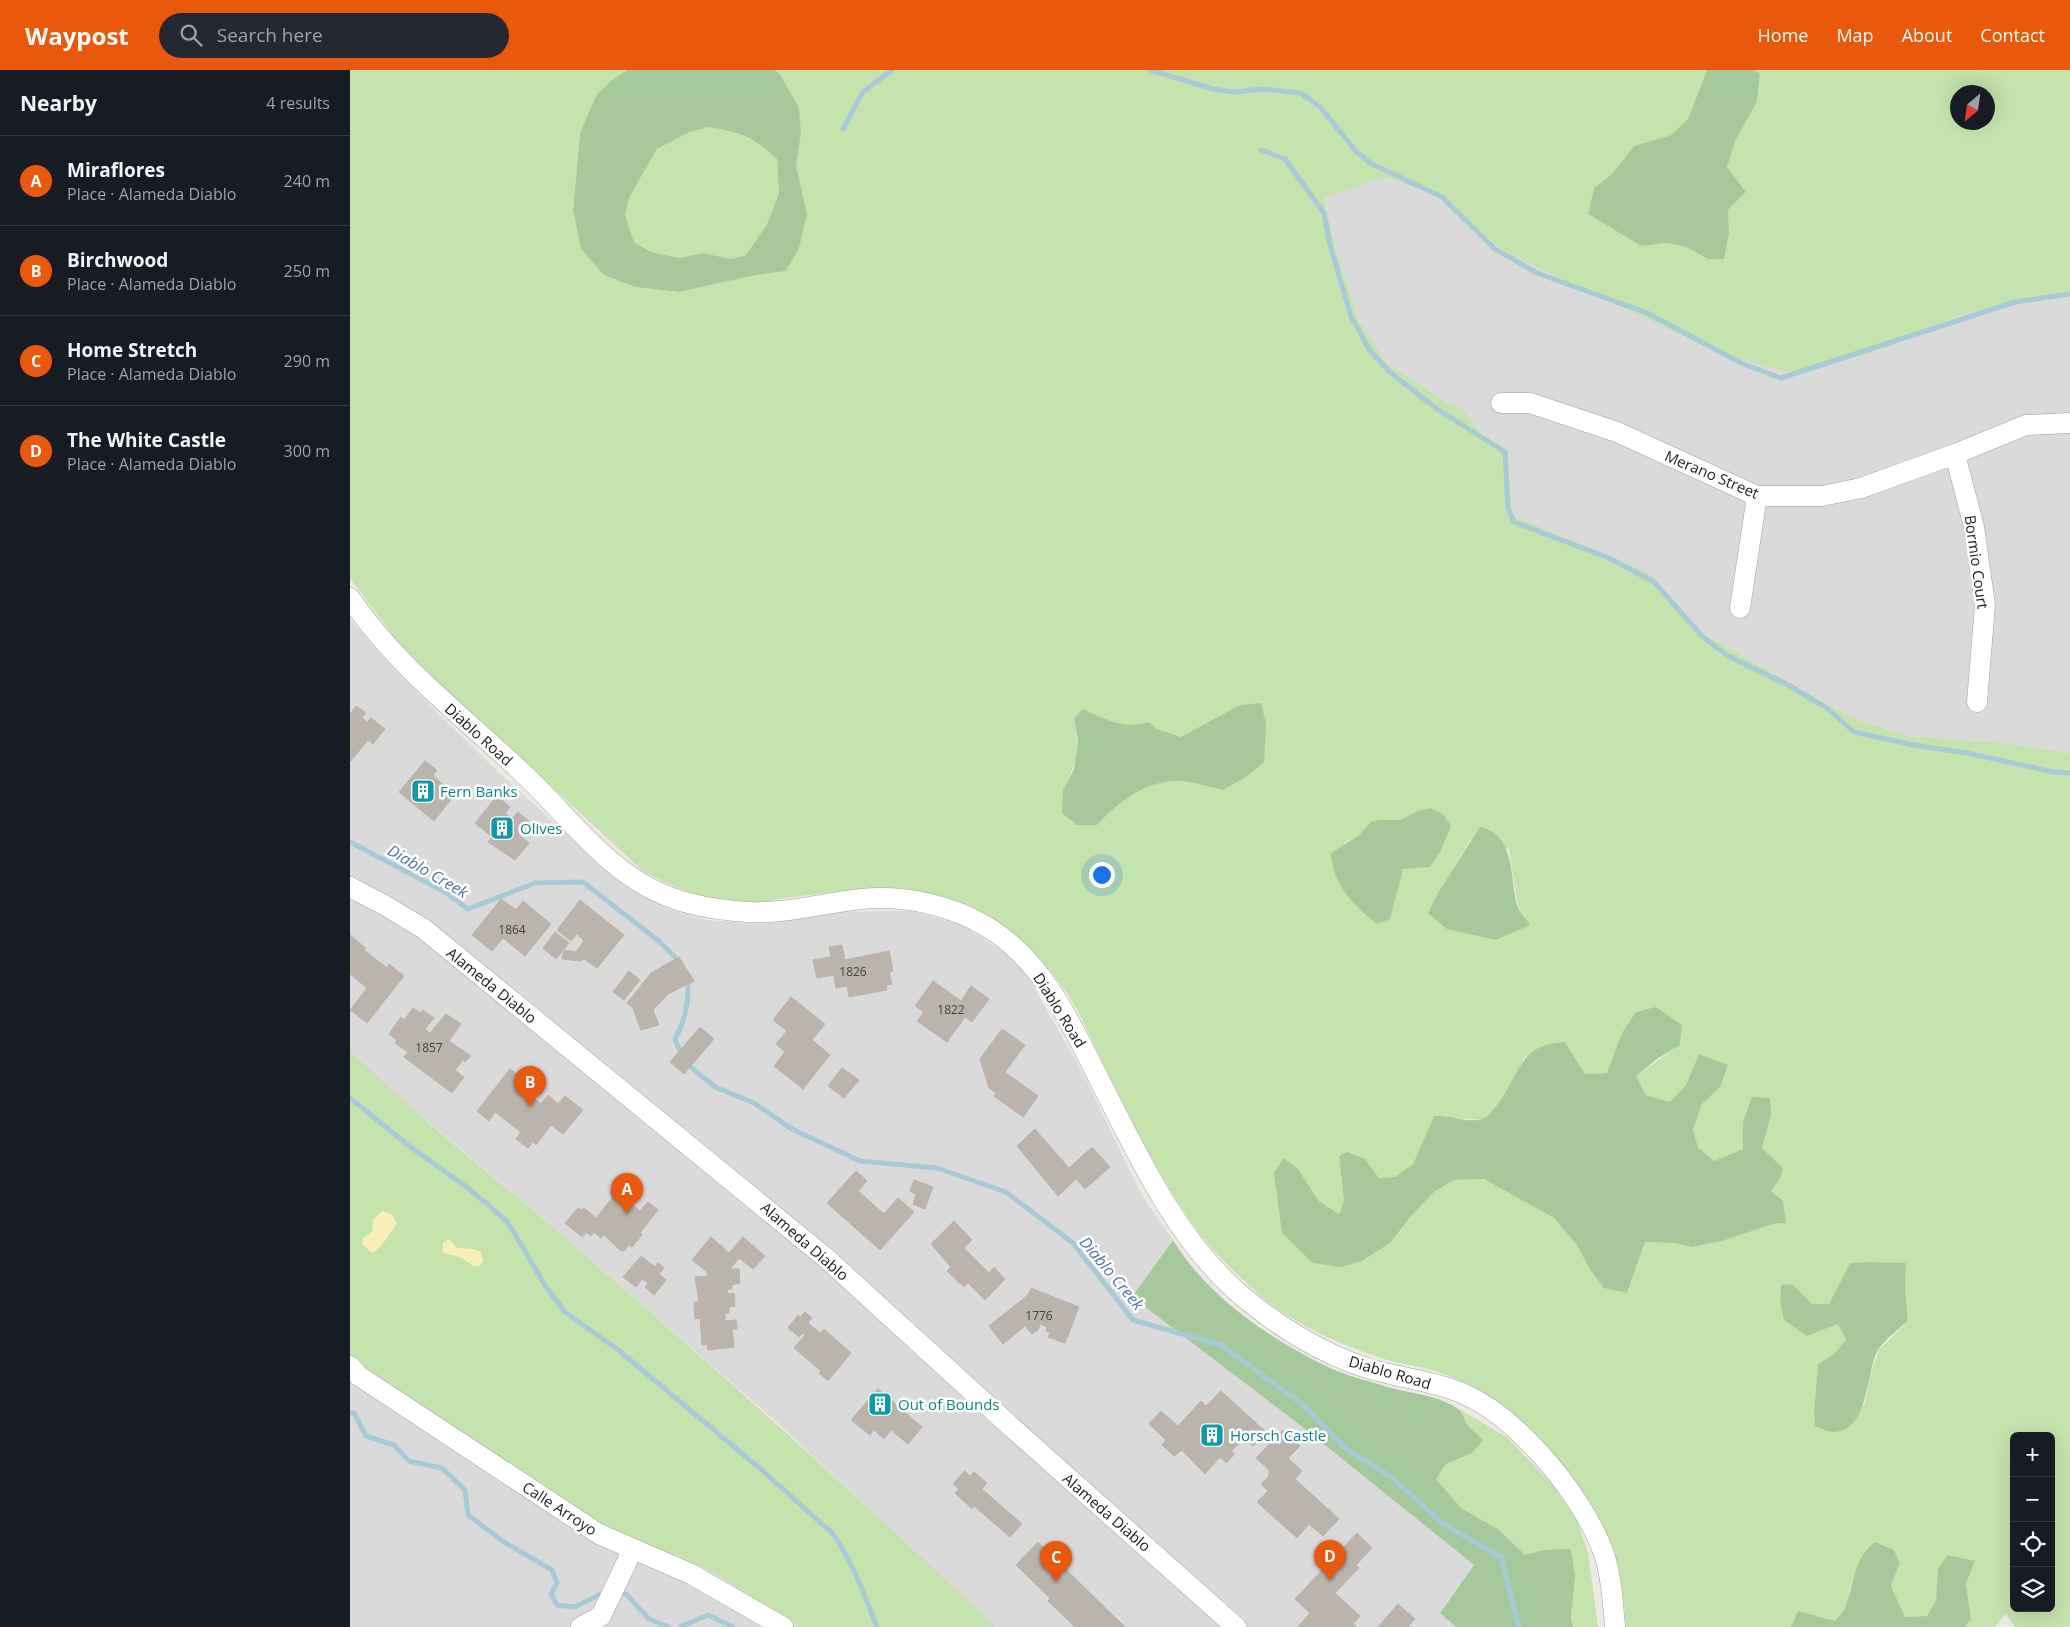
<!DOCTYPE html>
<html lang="en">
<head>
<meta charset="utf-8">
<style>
	:root { --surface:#171b24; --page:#242831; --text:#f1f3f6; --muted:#9ea1a6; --line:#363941; --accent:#ea580c }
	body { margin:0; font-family:"Open Sans",sans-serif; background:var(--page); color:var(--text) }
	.controls { position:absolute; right:15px; bottom:15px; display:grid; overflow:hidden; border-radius:8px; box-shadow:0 5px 20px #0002 }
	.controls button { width:45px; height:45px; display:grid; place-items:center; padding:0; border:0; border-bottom:1px solid var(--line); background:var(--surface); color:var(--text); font:25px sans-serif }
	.compass { position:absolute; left:1600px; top:15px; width:45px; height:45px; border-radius:50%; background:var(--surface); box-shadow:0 5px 20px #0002; rotate:209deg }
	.you { position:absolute; left:751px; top:804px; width:18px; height:18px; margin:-12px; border:4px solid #fff; border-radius:50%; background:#1a73e8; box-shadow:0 0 0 8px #1a73e833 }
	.badge { display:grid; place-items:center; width:32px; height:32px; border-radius:50%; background:var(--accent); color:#fff; font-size:16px; font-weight:700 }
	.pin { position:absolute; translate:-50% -41px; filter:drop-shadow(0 1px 2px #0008) }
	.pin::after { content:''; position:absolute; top:26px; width:18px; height:15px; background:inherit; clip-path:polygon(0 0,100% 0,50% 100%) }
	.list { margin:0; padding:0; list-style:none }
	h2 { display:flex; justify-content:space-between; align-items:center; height:65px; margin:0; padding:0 20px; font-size:21px }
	h2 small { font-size:16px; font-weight:400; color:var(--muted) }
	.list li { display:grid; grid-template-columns:32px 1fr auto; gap:15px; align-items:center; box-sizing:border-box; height:90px; padding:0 20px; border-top:1px solid var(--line) }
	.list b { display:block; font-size:19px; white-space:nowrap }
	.list p { margin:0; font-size:16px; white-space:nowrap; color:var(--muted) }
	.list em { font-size:16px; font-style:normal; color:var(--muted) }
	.icon { flex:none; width:28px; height:28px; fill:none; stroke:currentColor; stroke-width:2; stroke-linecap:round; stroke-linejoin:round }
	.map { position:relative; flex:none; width:1720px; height:1557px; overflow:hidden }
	header { display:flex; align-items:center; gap:30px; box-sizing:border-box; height:70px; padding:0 25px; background:var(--accent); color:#fff }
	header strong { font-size:24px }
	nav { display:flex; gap:28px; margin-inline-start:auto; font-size:18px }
	.search { width:350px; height:45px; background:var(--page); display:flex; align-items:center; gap:12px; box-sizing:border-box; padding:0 18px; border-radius:28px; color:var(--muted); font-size:19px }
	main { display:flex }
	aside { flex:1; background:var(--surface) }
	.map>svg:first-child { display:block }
	.residential { fill:#dbdada }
	.grass { fill:#c5e3ad; fill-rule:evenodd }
	.forest { fill:#a6c99b; fill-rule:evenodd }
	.sand { fill:#f8efb6 }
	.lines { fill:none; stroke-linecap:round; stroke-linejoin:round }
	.stream { stroke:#a7cad7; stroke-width:5 }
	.building { fill:#bab4ad; stroke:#bdb2a7 }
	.minor-casing { stroke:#a1a1a1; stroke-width:21 }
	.minor { stroke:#fff; stroke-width:20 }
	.labels { text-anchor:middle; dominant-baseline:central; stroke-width:5; stroke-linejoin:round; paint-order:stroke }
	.number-label { font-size:12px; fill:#444341 }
	.street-label { font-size:15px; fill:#1d1d1d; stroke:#fff }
	.culture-label { font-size:15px; fill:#0d838f; stroke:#fff; text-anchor:start }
	.water-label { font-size:16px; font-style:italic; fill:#5276a4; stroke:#fff }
</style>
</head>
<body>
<header>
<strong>Waypost</strong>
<div class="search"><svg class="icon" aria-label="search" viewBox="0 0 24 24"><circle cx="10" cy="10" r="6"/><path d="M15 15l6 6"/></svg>Search here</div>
<nav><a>Home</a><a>Map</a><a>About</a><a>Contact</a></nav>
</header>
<main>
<aside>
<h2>Nearby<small>4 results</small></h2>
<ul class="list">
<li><span class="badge">A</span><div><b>Miraflores</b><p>Place · Alameda Diablo</p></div><em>240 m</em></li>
<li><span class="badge">B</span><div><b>Birchwood</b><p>Place · Alameda Diablo</p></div><em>250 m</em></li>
<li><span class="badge">C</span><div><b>Home Stretch</b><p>Place · Alameda Diablo</p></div><em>290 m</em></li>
<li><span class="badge">D</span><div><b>The White Castle</b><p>Place · Alameda Diablo</p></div><em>300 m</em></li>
</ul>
</aside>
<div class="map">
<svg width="1720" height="1557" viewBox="0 0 1720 1557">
	<rect width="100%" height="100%" fill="#edeae3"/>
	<path class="residential" d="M1035,107L1088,126L1155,182L1256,228L1448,304L1537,278L1615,243L1720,226V683L1655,673L1559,666L1502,648L1353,563L1298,503L1162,445L1158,380L1128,361L1114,340L1097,333L1037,293L1009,250L986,180L974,126Z
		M0,549L42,598L145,699L251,795L315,838L357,850L410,854L479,842L562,841L613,855L670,893L733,1003L791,1124L823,1170L782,1227L950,1355L1124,1495L1090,1542L1106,1557H646L421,1347L230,1180L35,1015L0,980Z
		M0,1287L120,1368L326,1485L363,1502L451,1557H0Z"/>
	<path class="grass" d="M0,0H278L266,7L230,63L223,140L231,178L254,205L285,217L329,222L406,205L436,201L450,119L446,96L451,64L429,3L424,0H1357L1338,49L1321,65L1284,76L1262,104L1244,118L1238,144L1291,176L1317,173L1336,177L1358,189L1379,162L1378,140L1396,122L1377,97L1386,69L1407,32L1410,5L1405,0H1720V226L1615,243L1537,278L1448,304L1374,285L1155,182L1088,126L1035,107L974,127L986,180L1009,250L1037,293L1097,333L1114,340L1128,361L1158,380L1162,445L1299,503L1353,563L1502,648L1559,666L1655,673L1720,683V1557H1665L1656,1544L1645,1557H1615L1621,1549L1616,1514L1625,1492L1588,1498L1586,1530L1577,1546L1555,1547L1541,1516L1550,1493L1544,1480L1502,1511L1496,1536L1485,1551L1448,1541L1441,1557H1276C1274,1531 1271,1501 1261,1477C1231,1402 1160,1323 1082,1300C1069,1296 1055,1295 1041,1291C999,1279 934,1251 903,1219C884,1201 862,1181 847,1160C810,1109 781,1049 753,993C744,975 736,956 726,938C705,899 659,853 619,836C562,811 504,819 444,827C429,828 412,834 397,833C361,833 324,818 293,801L89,613L44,567L0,508ZM1608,22H1638V52H1608ZM733,639C758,650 770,659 799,652L807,659L831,667L853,656L873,720C858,717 842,711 827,711C794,710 768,733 747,755L713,720C727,692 730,679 724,648ZM1065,742L1053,799L1047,816L1027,854L1009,839L990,815L994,773L1009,765L1021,752L1029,750H1050ZM1121,769L1159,779L1168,837L1179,854L1146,870L1096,858L1089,821ZM1332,955L1330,975L1286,1006L1296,1025L1320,1032L1336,1015L1349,984L1370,1017L1352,1034L1343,1060L1348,1077L1364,1091L1393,1079V1052L1421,1045L1412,1078L1433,1098L1430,1109L1421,1121L1436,1153L1423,1154L1372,1171L1342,1177L1323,1173L1295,1172L1277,1223L1240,1199L1226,1174L1204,1148L1134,1109L1104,1110L1084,1122L1060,1147L1041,1172L932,1163L948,1099L969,1131L989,1144L994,1131L989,1085L1015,1089L1029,1108L1045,1107L1063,1094L1084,1046C1097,1045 1107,1050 1119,1049C1123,1049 1131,1050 1134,1048C1151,1040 1167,1002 1175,986L1215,972L1235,1004L1258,1003L1272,963ZM1516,1192L1556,1193L1555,1220L1558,1251L1529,1280L1519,1309L1515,1334L1465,1356L1464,1342L1468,1294L1484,1284L1496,1270L1488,1254L1457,1266L1442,1214L1462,1234H1479L1500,1193ZM1664,1366H1701V1538H1664Z
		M358,57C390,62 404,67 427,89L429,123L417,154L396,185L381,189L353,183L329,188L301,182L284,172L275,145L280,126L307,79L340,62Z
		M0,980C73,1053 155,1115 233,1183C373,1305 511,1429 646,1557H451L363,1502L326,1485L265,1466L0,1287Z
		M1109,1339L1158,1368L1204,1417L1227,1451L1238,1482L1248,1557H1223L1221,1548L1225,1507L1194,1480L1175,1486L1148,1459L1111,1438L1085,1409L1096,1394L1122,1383L1118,1355Z"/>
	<path class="forest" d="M278,0H424L429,3L449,38L451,64L446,96L457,144L449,178L436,201L406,205L329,222L285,217L254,205L231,179L223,140L230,63L247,24L266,7ZM358,57C390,62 404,67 427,89L429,123L417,154L396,185L381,189L353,183L329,188L301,182L284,172L275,145L280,126L307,79L340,62Z
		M1357,0H1405L1410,4L1407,32L1386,69L1377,97L1396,122L1378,140L1379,162L1374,189H1358L1336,177L1317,173L1291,176L1238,144L1244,118L1262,104L1284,76L1321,65L1338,49Z
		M911,633L916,654L914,692L896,707L873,720C858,717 842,711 827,711C794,711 768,733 747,755H727L712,743L713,720L724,699L728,671L724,648L733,639C758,650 770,659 799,652L807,659L831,667L890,635Z
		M1080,738L1093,744L1101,756L1091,780L1080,797L1053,799L1040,849L1027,854C1003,835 983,815 981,783L1009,765L1021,752L1029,750H1050L1065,742Z
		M1130,757C1165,764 1160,807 1167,835C1169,842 1176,848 1180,855L1146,870L1097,859L1078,843L1089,821Z
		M1306,937L1332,955L1330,975L1307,989L1286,1006L1296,1025L1320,1032L1336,1015L1349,984L1378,995L1370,1017L1352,1034L1343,1060L1348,1077L1364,1091L1393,1079V1052L1402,1027L1420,1028L1421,1045L1412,1078L1433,1098L1430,1109L1421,1121L1433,1131L1436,1153L1423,1154L1372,1171L1342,1177L1323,1173L1295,1172L1277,1223L1254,1218L1240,1199L1226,1174L1204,1148L1134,1109L1104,1110L1084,1122L1060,1147L1041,1172L1012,1191L991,1197L963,1193L932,1163L924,1103L934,1088L948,1099L969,1131L989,1144L994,1131L989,1086L997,1082L1015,1089L1029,1108L1045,1107L1063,1094L1084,1046C1100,1044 1120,1055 1134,1048C1141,1045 1146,1036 1150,1031C1171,1000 1171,974 1215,972L1235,1004L1257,1003L1272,963L1286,942Z
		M823,1170C856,1225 917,1267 974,1295C991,1304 1012,1309 1031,1315C1057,1324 1083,1323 1107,1338C1112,1341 1114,1349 1117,1354C1121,1360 1128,1365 1133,1370L1122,1383L1096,1394L1086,1409L1111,1438L1148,1459L1175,1485L1194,1480L1221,1479L1225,1507L1221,1548L1223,1557H1106L1090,1543L1124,1495L950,1355L782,1227Z
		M1516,1192L1556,1193L1555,1220L1558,1251C1549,1259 1535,1269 1528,1280C1515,1303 1520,1361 1483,1362C1478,1362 1470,1358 1465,1356L1464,1342L1468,1294L1484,1284L1496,1270L1488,1254L1457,1266L1434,1250L1430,1231L1431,1215L1442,1214L1462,1234H1479L1500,1193Z
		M1525,1472L1544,1480L1550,1493L1541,1516L1555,1547L1577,1546L1586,1530L1588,1498L1598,1485L1625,1491L1616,1514L1621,1549L1615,1557H1441L1448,1541L1485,1551C1489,1546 1494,1541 1496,1535C1505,1511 1503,1489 1525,1472Z"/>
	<path class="sand" d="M32,1141L41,1144L47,1153C41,1161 31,1180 22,1183L12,1174L13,1168L22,1162L23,1150Z
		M99,1169L107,1178L123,1179L131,1182L133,1191L130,1196H123L110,1187L93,1183V1173Z"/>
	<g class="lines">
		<path class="stream" d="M800,0L863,19L884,22L913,19L951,23L970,37L1005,80L1020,93L1092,127L1145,179L1187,203L1297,243L1391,293L1431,308L1665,232L1720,224
			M493,59L513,22L542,0
			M911,80L935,89L974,143L980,175L1001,246L1020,281L1041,303L1087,339L1155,382L1158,438L1164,452L1259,488L1304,512L1353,567L1378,586L1438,615L1478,639L1504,662L1563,675L1617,683L1704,702L1720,703
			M0,772L95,822L118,839L185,813L233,812L310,872L325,887
			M329,979L325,969C335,952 338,936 338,916
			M342,998L365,1017L404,1033L442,1059L510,1091L587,1098L656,1122L723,1173L783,1250L871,1275L952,1334L996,1379L1040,1406L1095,1455L1151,1487L1169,1557
			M0,1028L59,1076L118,1118L157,1151L196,1217L215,1242L267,1279L413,1401L482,1463C503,1491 514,1525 527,1557
			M0,1343H4L16,1366L44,1375L59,1391L92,1398L115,1420L118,1445L154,1472L202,1500L207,1513L201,1524L207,1535L225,1537L257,1521
			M267,1523L276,1524L299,1549L319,1557
			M330,1557L358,1545L383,1557"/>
	</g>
	<path class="building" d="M6,636L16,643L12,648L17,652L21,648L35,659L23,674L18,670L0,692V644Z
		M75,691L87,700L83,706L95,716L93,719L103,727L84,751L49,722Z
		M147,726L160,737L155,743L162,749L168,742L179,751L168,764L179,773L165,790L138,772L142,767L125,753Z
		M151,829L166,840L173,831L201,854L175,886L153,868L142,881L122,865Z
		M230,830L274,865L247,898L234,889L230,891L212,889L214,880L226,882L234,871L227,864L221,871L207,860Z
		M205,862L219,873L206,889L193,878Z
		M0,865L16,878L14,880L37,898L39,894L54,906L17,953L0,940L17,918L0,904Z
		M492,875L495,890L539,881L543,901L539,902L542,914L536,915L537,920L499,927L497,916L486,918L484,905L467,908L463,890L481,887L479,877Z
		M329,887L344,911L318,924L303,940L309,955L291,960L283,938L277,933L301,903Z
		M279,901L290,910L274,930L263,922Z
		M583,911L611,931L621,916L639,929L622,952L615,947L597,972L567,951L574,942L565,936Z
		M441,927L475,954L462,970L480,985L453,1019L424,996L435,982L426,974L437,961L423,950Z
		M63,938L71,943L73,940L84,948L75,959L80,963L96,944L111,954L99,971L121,986L115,992L113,990L105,1000L114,1007L102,1023L54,987L58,982L45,973L47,970L39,964L51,947L54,950Z
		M350,957L364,969L334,1004L320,992Z
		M652,959L675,975L655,1002L688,1026L673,1047L644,1026L646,1023L639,1018L630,989Z
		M492,998L509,1010L494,1028L478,1016Z
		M160,999L174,1009L169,1016L191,1034L198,1025L208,1034L215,1026L233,1040L213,1064L201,1055L186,1075L183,1072L178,1078L166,1069L171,1062L145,1042L139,1051L127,1041Z
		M685,1059L719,1098L742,1077L760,1097L735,1119L726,1109L708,1126L667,1076Z
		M506,1101L517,1111L508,1121L534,1144L548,1128L564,1142L530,1180L477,1133Z
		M564,1110L583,1117L575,1139L563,1134L566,1124L560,1121Z
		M266,1115L274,1121L278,1117L286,1124L280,1132L290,1141L298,1132L308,1140L290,1163L292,1165L282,1177L279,1175L274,1181L270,1180L254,1165L251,1168L244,1162L241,1166L236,1162L232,1167L215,1153L228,1138L231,1140L234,1138L246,1148L262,1128L260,1122Z
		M604,1151L622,1170L614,1178L639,1203L644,1197L655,1209L635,1230L618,1213L614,1217L597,1201L601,1197L581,1174Z
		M361,1167L379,1183L393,1167L415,1186L403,1199L389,1188L380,1199H389L390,1213L382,1215V1219H377L378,1224L384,1223L385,1236L379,1237V1243H375V1251L386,1250L387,1259H382L384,1277L358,1280L357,1274L352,1275L350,1248L345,1249L344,1232H349L345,1207L358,1206L357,1202L342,1190Z
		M291,1186L305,1197L308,1193L314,1198L309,1204L316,1210L304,1225L295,1217L298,1213L292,1209L286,1217L273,1207Z
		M681,1218L729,1237L715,1273L698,1267L700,1262L696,1261L697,1257L690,1254L688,1260L682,1264L675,1256L653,1274L639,1256L678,1225Z
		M455,1242L462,1248L458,1253L470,1263L474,1259L501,1283L478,1311L469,1303L471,1301L444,1278L455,1265L452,1263L449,1267L438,1258L448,1245L450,1247Z
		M528,1319L572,1357L558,1374L541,1360L534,1369L524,1360L520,1365L501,1350Z
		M871,1321L916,1362L903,1376L895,1368L881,1381L885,1384L876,1393L870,1387L855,1404L832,1380L824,1386L812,1375L816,1370L799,1354L811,1341L828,1356L851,1331L856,1336Z
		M933,1360L950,1376L938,1388L952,1401L945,1409L989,1449L973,1466L959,1454L947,1468L907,1432L918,1421L911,1414L919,1406V1400L906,1388Z
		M615,1401L620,1406L624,1402L637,1413L632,1419L672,1454L660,1467L624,1436L622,1439L605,1423L609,1419L603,1414Z
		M1007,1463L1022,1478L1006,1495L1009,1498L985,1523L1010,1546L1003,1554L1007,1557H948L960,1543L945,1529Z
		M688,1472L775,1557H725L698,1531L700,1528L666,1495Z
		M1048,1534L1065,1549L1058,1557H1028Z"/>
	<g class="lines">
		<g class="minor-casing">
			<path id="minor" d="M1151,333H1180L1267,362L1407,426H1472L1511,418L1605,384L1676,355L1720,353
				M1605,384L1624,457L1635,535L1627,632
				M0,528C48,599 118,650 179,709C217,746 250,790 296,816C327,834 363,840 398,842C437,844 473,833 511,829C554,825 602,835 639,858C695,893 722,956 751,1013C788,1085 823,1163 884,1219C922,1253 971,1284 1020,1299C1051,1308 1084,1311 1114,1324C1170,1349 1236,1429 1255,1487C1262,1510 1263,1534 1265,1557
				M1390,538L1407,426
				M0,817L36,836L74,859L476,1188L658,1354L886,1557
				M0,1296L9,1306L249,1464L341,1504L433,1557
				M231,1557L251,1546L283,1479"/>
		</g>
		<use href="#minor" class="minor"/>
	</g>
	<defs>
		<g id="building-square" transform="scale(1.25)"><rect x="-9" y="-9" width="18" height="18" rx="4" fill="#0f9aa8" stroke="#fff"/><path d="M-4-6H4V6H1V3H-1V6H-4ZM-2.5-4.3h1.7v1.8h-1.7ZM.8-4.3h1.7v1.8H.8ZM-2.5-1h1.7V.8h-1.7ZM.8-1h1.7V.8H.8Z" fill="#fff"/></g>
	</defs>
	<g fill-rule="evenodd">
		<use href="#building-square" x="73" y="721"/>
		<use href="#building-square" x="152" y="758"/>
		<use href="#building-square" x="530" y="1334"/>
		<use href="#building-square" x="862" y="1365"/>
	</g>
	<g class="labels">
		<g class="number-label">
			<text x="162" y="859">1864</text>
			<text x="503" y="901">1826</text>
			<text x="601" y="939">1822</text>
			<text x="79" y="977">1857</text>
			<text x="689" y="1245">1776</text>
		</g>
		<g class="street-label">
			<text transform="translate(1362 404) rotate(23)">Merano Street</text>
			<text transform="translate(1627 492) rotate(82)">Bormio Court</text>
			<text transform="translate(129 664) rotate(42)">Diablo Road</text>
			<text transform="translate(142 915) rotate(39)">Alameda Diablo</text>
			<text transform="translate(710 940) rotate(58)">Diablo Road</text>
			<text transform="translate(455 1171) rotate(41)">Alameda Diablo</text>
			<text transform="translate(1040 1302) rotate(16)">Diablo Road</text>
			<text transform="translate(210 1438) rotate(33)">Calle Arroyo</text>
			<text transform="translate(757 1442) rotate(41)">Alameda Diablo</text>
		</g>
		<g class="culture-label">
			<text x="90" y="721">Fern Banks</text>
			<text x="170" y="758">Olives</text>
			<text x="548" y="1334">Out of Bounds</text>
			<text x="880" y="1365">Horsch Castle</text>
		</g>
		<g class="water-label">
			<text transform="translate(78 801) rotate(30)">Diablo Creek</text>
			<text transform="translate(762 1203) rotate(50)">Diablo Creek</text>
		</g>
	</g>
</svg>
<div class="controls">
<button>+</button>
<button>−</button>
<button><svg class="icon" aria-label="locate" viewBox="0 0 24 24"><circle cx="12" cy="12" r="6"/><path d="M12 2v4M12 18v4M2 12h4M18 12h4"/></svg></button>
<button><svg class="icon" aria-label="layers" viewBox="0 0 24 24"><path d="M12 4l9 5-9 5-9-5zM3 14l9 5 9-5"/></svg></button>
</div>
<svg class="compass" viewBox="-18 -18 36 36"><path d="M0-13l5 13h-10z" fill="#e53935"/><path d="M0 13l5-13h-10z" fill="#9ea1a6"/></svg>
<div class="you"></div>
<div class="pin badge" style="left:277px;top:1144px">A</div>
<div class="pin badge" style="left:180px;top:1037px">B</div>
<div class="pin badge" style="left:706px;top:1512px">C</div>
<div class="pin badge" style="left:980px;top:1511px">D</div>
</div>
</main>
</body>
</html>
